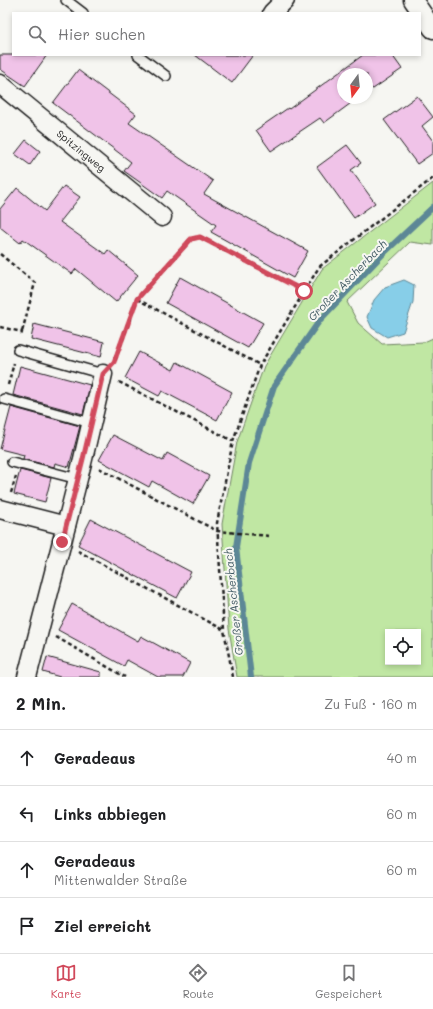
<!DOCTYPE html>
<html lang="de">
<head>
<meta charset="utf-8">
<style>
	:root { --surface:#fff; --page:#f2f2f2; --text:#202124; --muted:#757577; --line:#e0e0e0; --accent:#d1495b }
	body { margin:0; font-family:Mali,sans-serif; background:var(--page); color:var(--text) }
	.controls { position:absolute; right:12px; bottom:12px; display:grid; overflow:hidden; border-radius:0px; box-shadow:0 2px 6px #0003 }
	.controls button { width:36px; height:36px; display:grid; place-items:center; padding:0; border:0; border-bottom:1px solid var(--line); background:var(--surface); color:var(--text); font:20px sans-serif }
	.compass { position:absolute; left:337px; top:68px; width:36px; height:36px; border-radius:50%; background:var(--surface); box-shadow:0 2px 6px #0003; rotate:195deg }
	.stop { position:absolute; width:12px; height:12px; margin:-9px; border:3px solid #d1495b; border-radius:50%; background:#fff }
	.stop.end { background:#d1495b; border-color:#fff; box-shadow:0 1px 4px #0008 }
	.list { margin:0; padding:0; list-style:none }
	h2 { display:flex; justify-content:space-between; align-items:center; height:52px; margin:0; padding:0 16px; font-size:17px }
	h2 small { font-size:13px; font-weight:400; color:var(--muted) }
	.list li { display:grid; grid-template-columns:26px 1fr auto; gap:12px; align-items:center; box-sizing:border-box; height:56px; padding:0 16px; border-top:1px solid var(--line) }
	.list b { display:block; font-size:15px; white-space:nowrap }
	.list p { margin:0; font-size:13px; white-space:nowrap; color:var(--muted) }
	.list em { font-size:13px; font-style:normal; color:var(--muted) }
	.icon { flex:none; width:22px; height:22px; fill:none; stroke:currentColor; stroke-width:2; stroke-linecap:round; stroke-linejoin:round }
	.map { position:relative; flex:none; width:433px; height:677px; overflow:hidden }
	.search { position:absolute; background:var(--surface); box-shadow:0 2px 6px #0003; left:12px; right:12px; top:12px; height:44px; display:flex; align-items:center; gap:10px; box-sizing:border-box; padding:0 14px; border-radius:0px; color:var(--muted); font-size:15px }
	.sheet { height:276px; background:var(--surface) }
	nav { display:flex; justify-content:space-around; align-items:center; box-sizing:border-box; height:56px; border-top:1px solid var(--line); background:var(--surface); font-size:11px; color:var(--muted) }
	nav a { display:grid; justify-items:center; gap:2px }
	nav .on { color:var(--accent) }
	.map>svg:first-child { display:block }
	.green { fill:#c0e7a3; stroke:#6e8260; fill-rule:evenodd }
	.water { fill:#87cee8; stroke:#5c8796 }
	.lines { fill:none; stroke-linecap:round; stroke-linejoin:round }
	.stream { stroke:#5c8796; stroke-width:6 }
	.building { fill:#f0c3e8; stroke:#1c1c1c }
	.service-casing { stroke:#1c1c1c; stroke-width:12 }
	.minor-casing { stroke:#1c1c1c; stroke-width:21 }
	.path { stroke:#1c1c1c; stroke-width:2.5; stroke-dasharray:4 3; stroke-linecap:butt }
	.service { stroke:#f6f6f2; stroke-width:9 }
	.minor { stroke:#f6f6f2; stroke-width:18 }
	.route { stroke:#d1495b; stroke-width:5 }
	.labels { text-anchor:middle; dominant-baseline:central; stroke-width:4; stroke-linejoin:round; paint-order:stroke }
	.street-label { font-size:10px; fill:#1c1c1c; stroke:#f6f6f2 }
	.water-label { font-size:11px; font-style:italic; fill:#415a63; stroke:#f6f6f2 }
</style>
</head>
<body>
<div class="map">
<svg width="433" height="677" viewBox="0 0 433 677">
	<rect width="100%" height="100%" fill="#f6f6f2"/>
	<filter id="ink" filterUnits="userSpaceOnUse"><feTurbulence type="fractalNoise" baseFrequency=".025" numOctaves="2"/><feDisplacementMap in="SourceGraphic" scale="8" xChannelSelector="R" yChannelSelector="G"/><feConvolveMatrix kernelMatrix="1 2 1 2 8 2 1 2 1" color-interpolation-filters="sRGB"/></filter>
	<g filter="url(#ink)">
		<path class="green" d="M433,183V245L410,242L347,302L358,323L382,344L424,342L433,338V677H237L229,629L222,524L237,442L264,366L322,269ZM388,632H418V662H388Z"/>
		<path class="water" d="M404,280L414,285L413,302L403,332L387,337L372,328L367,317L374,300L385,287Z"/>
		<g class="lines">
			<path class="stream" d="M251,677L236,547L249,463L274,386L320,320L384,253L433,207"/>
		</g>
		<path class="building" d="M0,55H47L25,86L0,69Z
			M195,55H253L232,83Z
			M363,55H392L402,69L373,89L371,88L367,91V74H343V98H358L324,123L320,118L271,151L256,130L288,108L289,109Z
			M78,70L136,114L129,123L213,181L204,194L308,251L293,278L211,232L216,225L167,191L162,198L124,171L131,162L53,103Z
			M417,96L433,117L422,126L433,141V153L417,164L384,120Z
			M26,140L40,151L30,165L15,154Z
			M347,145L361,163L351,170L375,203L354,218L317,167Z
			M64,186L80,197L60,222L105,254L108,250L138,275L116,302L76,269L72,274L23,239L20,243L0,227V209L17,188L45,211Z
			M180,277L263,323L248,348L166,303Z
			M34,324L104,342L101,357L31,339Z
			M139,352L173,370L177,362L232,392L217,420L162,391L159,396L125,378Z
			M20,366L90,385L83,414L13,395Z
			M11,407L80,426L69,467L55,463L54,467L23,459L24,455L0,449Z
			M113,435L163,461L167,453L209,476L193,504L152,481L149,487L99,460Z
			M20,470L51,478L45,502L14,494Z
			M91,519L191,572L177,598L78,545Z
			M72,604L138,641L141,636L190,663L183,677H158L127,660L124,666L58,630Z
			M47,657L101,672V677H60L43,672Z"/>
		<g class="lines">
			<g class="service-casing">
				<path id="service" d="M66,0L83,13
					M138,55L166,76
					M18,350L103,374
					M4,399L91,423
					M12,462L78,479"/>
			</g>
			<g class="minor-casing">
				<g id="minor">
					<path d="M413,0L433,29"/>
					<path d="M272,13L285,0"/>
					<path id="s1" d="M0,84L162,217"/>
					<path d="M0,509L66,526L27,677"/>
					<path d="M66,526L83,459L103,374"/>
				</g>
			</g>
			<path class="path" d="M0,254L35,283L22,332
				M137,299L260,365
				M0,327L22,332L21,337
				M115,360L137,299L191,239L200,237L304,291
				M119,382L233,441
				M8,385L14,363
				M99,468L217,531L269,536
				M11,493L16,476
				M78,551L224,630
				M56,637L125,677
				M233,677L224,630L217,523L233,441L260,365L319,267L433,178"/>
			<use href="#service" class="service"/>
			<use href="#minor" class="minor"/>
		</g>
	</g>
	<g class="lines" filter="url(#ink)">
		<path class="route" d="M62,542L83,459L103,374L114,362L137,299L191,239L200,237L304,291"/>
	</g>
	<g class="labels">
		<g class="street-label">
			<text stroke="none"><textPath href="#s1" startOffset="105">Spitzingweg</textPath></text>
		</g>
		<g class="water-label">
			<text transform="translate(347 280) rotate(-46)">Großer Ascherbach</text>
			<text transform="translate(233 602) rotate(-96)">Großer Ascherbach</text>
		</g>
	</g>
</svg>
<div class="controls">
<button><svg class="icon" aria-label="locate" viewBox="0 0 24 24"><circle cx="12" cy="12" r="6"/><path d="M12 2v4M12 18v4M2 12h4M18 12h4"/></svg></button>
</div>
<svg class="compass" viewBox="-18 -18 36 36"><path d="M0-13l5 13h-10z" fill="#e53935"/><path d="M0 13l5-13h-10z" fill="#757577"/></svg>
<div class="stop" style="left:304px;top:291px"></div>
<div class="stop end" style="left:62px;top:542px"></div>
<div class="search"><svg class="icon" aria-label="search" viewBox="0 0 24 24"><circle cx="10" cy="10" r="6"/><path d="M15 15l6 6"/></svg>Hier suchen</div>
</div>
<section class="sheet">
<h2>2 Min.<small>Zu Fuß · 160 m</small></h2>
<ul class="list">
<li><svg class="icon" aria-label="ahead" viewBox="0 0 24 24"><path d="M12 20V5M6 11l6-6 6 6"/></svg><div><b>Geradeaus</b></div><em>40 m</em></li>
<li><svg class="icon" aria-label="left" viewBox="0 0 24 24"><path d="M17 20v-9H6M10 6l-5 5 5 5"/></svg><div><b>Links abbiegen</b></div><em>60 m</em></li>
<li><svg class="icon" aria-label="ahead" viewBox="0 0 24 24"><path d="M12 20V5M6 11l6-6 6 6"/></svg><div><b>Geradeaus</b><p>Mittenwalder Straße</p></div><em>60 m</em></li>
<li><svg class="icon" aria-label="arrive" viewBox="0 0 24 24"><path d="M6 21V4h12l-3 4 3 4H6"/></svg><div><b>Ziel erreicht</b></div></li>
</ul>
</section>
<nav>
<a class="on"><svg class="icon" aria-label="map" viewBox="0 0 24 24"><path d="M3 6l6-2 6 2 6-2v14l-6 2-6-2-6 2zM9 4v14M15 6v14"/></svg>Karte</a>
<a><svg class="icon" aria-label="directions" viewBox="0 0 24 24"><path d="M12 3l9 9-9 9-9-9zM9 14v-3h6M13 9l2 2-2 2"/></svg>Route</a>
<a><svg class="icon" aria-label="saved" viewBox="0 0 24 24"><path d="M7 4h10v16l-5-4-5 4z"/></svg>Gespeichert</a>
</nav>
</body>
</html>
